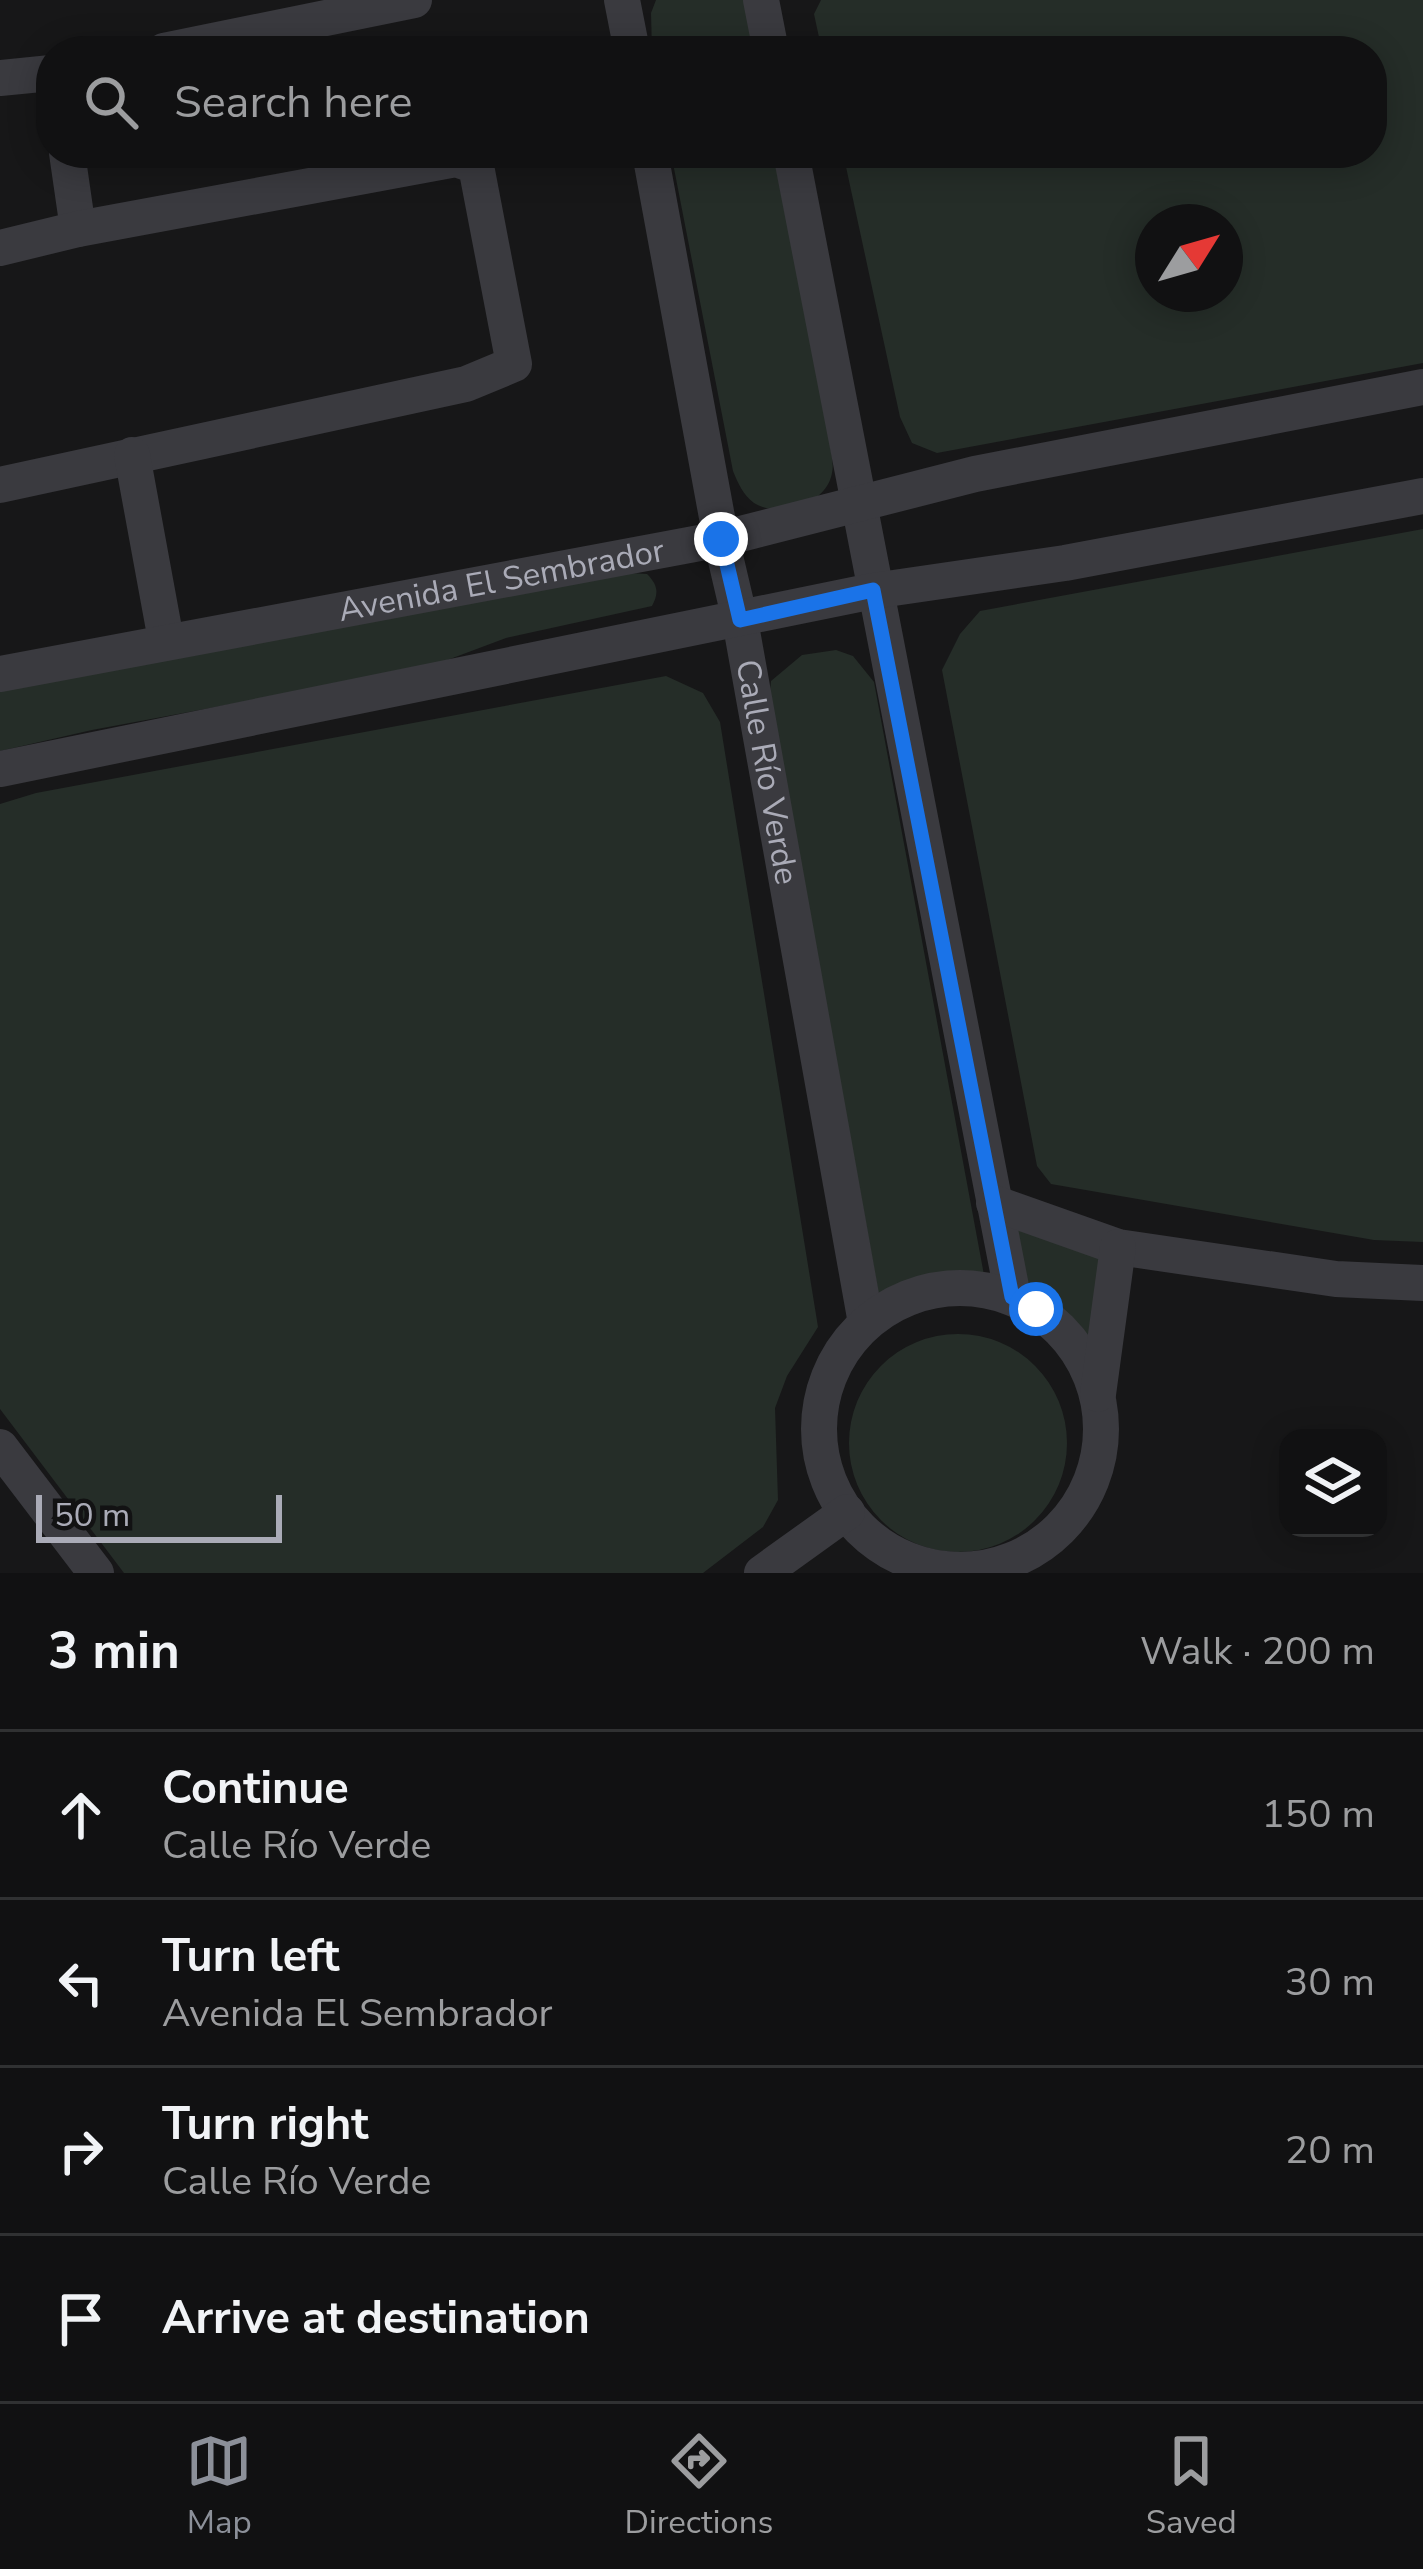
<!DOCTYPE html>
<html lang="en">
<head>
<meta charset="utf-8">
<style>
	:root { --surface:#111112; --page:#1e1f20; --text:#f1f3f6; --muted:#9c9d9f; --line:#303132; --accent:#8c9099 }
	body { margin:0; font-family:"Nunito Sans",sans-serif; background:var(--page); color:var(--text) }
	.controls { position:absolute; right:36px; bottom:36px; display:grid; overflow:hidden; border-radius:24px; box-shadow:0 6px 30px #0003 }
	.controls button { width:108px; height:108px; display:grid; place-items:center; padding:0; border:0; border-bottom:3px solid var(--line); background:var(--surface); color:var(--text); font:60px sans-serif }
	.compass { position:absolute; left:1135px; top:204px; width:108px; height:108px; border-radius:50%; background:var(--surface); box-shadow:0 6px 30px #0003; rotate:53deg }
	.scale { position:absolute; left:36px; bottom:30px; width:246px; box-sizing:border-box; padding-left:12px; border:6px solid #aaabb7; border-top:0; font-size:33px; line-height:42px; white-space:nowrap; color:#aaabb7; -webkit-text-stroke:9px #121213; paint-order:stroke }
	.stop { position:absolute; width:36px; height:36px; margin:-27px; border:9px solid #1a73e8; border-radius:50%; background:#fff }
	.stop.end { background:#1a73e8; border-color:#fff; box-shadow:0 3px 12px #0008 }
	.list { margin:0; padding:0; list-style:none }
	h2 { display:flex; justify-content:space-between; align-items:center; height:156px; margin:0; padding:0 48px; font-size:51px }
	h2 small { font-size:39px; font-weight:400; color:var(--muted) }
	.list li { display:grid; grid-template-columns:78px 1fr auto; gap:36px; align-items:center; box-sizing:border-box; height:168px; padding:0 48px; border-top:3px solid var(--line) }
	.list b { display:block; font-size:45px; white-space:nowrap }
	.list p { margin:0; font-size:39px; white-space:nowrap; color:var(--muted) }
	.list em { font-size:39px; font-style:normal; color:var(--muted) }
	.icon { flex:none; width:66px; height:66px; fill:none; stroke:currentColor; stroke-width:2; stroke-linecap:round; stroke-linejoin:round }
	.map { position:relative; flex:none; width:1423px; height:1573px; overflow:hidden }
	.search { position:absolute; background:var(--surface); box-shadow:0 6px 30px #0003; left:36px; right:36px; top:36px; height:132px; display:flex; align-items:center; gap:30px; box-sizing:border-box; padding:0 42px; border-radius:48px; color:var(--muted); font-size:45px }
	.sheet { height:828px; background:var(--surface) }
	nav { display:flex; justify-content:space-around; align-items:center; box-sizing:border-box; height:168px; border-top:3px solid var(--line); background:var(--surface); font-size:33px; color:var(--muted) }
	nav a { display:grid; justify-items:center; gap:6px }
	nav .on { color:var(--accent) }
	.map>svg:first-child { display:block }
	.green { fill:#252d28; fill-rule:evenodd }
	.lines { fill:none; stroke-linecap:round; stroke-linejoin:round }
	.minor { stroke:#3a3a3f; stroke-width:36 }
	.route { stroke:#1a73e8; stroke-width:15 }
	.labels { text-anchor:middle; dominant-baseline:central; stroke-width:10; stroke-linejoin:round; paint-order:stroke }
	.street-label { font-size:33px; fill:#aaabb7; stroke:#121213 }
</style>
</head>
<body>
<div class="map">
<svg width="1423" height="1573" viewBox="0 0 1423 1573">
	<rect width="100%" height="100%" fill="#171718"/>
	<path class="green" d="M656,0H745L759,51H652L651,13Z
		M821,0H1423V363L937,453L912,443L900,417L843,153H1372V51H822L814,14ZM1153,222H1225V294H1153Z
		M671,153H778L830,444C831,452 834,464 832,473C827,504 779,519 754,503C743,495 738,483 733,471Z
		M1423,529V1242L1374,1240L1051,1184L1037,1166L942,670L960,634L980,611Z
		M629,573L647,574C658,585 659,593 652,606L506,638L426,668L92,730L0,751V690Z
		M836,650L853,656L874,682L984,1275L978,1282L933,1283L880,1302L770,692L771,681L802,655Z
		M666,676L703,693L720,722L818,1327L787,1376L775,1408L778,1500L763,1527L703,1573H124L0,1409V804L36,793Z
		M1012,1228L1100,1252L1092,1350L1019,1286Z
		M849 1443a109 109 0 1 1 218 0a109 109 0 1 1-218 0Z"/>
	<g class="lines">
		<g class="minor">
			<path d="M622,0L632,51"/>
			<path d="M761,0L771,51"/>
			<path d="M164,51L414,0"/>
			<path d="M0,78L51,73"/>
			<path d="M67,153L78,229"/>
			<path id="s1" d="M650,153L721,539L740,620L866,1323"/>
			<path d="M791,153L1013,1297"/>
			<path d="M0,248L78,229L456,159L476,166L514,364L466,384L0,485"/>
			<path d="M132,455L166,640"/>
			<path id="s2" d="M0,674L721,539L975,474L1423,387"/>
			<path d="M0,769L873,591L1065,563L1423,496"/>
			<path d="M994,1203L1118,1247L1336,1279L1423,1283"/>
			<circle cx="960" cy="1429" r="141"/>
			<path d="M1098,1394L1118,1247"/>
			<path d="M0,1447L96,1573"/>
			<path d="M762,1573L847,1512"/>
		</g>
	</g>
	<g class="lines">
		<path class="route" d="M721,539L740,620L873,590L1012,1297L1036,1309"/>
	</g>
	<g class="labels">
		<g class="street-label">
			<text stroke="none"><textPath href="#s2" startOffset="510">Avenida El Sembrador</textPath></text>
			<text stroke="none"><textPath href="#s1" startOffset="630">Calle Río Verde</textPath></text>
		</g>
	</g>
</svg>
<div class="controls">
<button><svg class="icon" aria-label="layers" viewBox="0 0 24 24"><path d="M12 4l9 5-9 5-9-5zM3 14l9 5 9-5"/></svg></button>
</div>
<svg class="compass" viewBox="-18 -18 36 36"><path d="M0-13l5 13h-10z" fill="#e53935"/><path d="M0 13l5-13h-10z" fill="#9c9d9f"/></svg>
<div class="scale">50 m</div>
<div class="stop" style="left:1036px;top:1309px"></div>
<div class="stop end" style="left:721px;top:539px"></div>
<div class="search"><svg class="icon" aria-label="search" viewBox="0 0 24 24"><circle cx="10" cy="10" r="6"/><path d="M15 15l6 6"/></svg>Search here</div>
</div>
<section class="sheet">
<h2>3 min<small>Walk · 200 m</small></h2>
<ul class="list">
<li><svg class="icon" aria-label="ahead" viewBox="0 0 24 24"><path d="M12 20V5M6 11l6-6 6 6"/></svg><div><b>Continue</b><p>Calle Río Verde</p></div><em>150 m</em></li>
<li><svg class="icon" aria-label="left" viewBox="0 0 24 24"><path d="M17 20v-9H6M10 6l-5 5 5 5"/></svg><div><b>Turn left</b><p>Avenida El Sembrador</p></div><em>30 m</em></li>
<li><svg class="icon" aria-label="right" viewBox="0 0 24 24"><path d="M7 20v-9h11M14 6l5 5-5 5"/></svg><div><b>Turn right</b><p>Calle Río Verde</p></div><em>20 m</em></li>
<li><svg class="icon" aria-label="arrive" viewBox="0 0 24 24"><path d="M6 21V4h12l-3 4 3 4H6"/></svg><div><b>Arrive at destination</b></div></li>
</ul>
</section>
<nav>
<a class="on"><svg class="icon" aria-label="map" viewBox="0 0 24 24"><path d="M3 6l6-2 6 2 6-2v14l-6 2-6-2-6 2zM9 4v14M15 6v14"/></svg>Map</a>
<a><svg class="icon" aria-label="directions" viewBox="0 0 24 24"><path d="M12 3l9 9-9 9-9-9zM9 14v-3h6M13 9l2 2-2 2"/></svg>Directions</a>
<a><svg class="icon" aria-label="saved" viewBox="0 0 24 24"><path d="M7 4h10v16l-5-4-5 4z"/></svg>Saved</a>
</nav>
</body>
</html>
